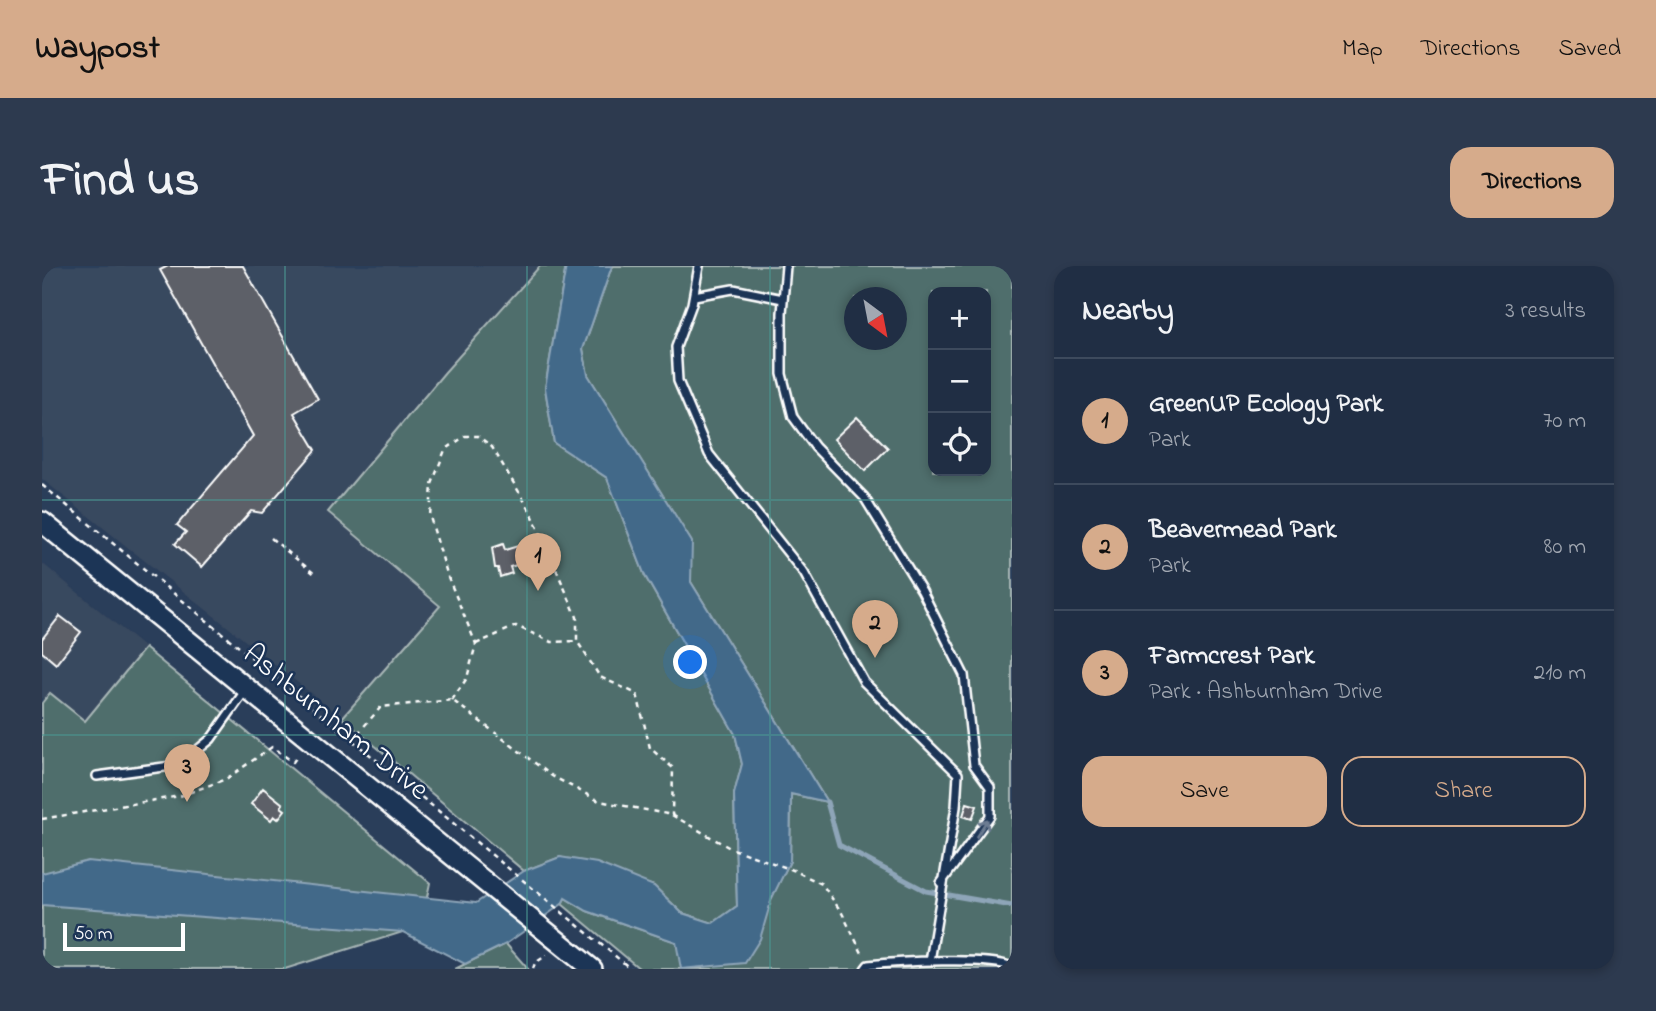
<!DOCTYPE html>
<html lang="en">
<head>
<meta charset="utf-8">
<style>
	:root { --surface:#202e44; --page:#2d3a4f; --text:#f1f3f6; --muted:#a2a8b2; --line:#3d4a5d; --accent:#d6ab8b }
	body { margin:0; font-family:"Indie Flower",sans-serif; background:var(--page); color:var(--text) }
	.controls { position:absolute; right:21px; top:21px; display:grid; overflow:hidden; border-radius:14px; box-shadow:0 4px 10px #0003 }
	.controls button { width:63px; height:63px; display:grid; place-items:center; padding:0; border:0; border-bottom:2px solid var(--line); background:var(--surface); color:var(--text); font:35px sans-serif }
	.compass { position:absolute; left:802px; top:21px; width:63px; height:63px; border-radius:50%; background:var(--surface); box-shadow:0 4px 10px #0003; rotate:148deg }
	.scale { position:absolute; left:21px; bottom:18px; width:122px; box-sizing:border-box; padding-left:7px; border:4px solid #fff; border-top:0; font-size:19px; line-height:24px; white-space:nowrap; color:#fff; -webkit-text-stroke:5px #1d3557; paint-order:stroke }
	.you { position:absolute; left:649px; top:397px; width:24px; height:24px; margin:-18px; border:5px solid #fff; border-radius:50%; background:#1a73e8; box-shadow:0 0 0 10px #1a73e833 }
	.badge { display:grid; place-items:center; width:46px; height:46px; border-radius:50%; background:var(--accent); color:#111; font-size:23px; font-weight:700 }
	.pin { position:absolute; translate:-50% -58px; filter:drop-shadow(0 2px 4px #0008) }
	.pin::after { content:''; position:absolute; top:37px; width:24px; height:21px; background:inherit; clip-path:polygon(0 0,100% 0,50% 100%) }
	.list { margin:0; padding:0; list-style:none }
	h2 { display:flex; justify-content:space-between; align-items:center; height:91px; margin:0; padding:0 28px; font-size:30px }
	h2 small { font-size:23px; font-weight:400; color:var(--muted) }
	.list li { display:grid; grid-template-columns:46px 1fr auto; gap:21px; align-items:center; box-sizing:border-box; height:126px; padding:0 28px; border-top:2px solid var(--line) }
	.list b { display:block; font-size:26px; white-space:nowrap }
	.list p { margin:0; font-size:23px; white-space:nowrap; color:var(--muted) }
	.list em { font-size:23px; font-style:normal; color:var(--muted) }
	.actions { display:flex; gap:14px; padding:21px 28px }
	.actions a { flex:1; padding:16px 0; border:2px solid var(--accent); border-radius:21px; text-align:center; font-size:24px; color:var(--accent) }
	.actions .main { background:var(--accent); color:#111 }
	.icon { flex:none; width:38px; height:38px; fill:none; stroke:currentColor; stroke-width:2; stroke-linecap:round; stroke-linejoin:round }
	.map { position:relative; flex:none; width:970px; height:703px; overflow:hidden; border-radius:21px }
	header { display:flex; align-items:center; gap:42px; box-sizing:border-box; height:98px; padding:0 35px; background:var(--accent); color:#111 }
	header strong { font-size:33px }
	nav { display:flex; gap:38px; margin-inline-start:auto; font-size:24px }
	.intro { display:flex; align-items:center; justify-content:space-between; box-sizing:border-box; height:168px; padding:0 42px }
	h1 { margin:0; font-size:49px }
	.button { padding:18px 32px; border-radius:21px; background:var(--accent); color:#111; font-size:24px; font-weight:700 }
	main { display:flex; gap:42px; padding:0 42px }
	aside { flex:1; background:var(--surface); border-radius:21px; box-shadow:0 4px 10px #0003 }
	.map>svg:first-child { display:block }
	.built { fill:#39485e }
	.green { fill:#506e6c; stroke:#a8b6b6; stroke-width:2; fill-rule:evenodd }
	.water { fill:#426989; stroke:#8ea5b8; stroke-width:2 }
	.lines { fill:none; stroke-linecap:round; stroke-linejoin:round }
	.stream { stroke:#8ea5b8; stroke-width:5 }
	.building { fill:#5d6067; stroke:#fff; stroke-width:2 }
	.service-casing { stroke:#fff; stroke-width:12 }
	.secondary-casing { stroke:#fff; stroke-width:24 }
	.path { stroke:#fff; stroke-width:2.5; stroke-dasharray:5 5; stroke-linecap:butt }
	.service { stroke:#1d3557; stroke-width:7 }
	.secondary { stroke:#1d3557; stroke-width:19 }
	.oneway { stroke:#6c7c92 }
	.grid { fill:none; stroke:#4b9892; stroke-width:2; stroke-opacity:0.55 }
	.labels { text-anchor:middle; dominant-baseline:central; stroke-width:5; stroke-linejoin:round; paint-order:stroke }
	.street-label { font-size:30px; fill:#fff; stroke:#1d3557 }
</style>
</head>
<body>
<header>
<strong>Waypost</strong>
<nav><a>Map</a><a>Directions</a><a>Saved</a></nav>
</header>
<div class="intro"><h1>Find us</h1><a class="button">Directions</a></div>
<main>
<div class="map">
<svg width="970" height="703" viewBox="0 0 970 703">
	<rect width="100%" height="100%" fill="#2a3e5a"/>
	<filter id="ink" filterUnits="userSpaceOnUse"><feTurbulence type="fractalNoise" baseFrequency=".0143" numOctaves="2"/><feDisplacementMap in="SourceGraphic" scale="14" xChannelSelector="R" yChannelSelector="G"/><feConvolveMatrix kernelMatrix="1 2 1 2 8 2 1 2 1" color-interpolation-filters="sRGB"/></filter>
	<g filter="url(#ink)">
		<path class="built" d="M0,0H498L403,106L287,246L398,340L300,452L0,213Z
			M0,297L103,382L43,456L8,427L0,437Z"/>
		<path class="green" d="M498,0H524L503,122L512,177L565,212L603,310L693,468L700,498L692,528L695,640L671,657L640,647L612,620L518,591L482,605L300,452L398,340L286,246L403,106Z
			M570,0H970V703H598L520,638L523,632L545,645L634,676L730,631L748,595L749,528L785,536L649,316V275L546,109L541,83ZM891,26H944V205H891ZM813,32H855V74H813Z
			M103,382L388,617L385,631L361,666L243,703H0V437L8,427L43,455Z
			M464,678L486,703H413Z"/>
		<path class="water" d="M524,0H570L541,83L546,109L650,276L649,316L785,536L749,528L748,595L730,632L718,673L703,697L639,703L634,676L545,645L523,632L520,638L464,678L423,698L361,666L0,639V607L46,595L434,637L482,605L518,591L555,597L612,620L640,647L671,657L695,640L692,528L700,498L693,468L603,310L565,212L512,177L503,122Z"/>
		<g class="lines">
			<path class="stream" d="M785,536L797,579L884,625L970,640"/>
		</g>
		<path class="building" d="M126,0H201L276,133L252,147L274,184L220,247L209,245L160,301L133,278L144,266L135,259L211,170L118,4Z
			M815,151L846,182L823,205L792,173Z
			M461,278L463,284L483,278L488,295L468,301L470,307L458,311L456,302H453L450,282Z
			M18,350L39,366L14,398L0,386V373Z
			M221,522L241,538L239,541L243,544L236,553L232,550L229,554L209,538Z
			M925,537L935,540L930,553L921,550Z"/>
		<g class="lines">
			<g class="service-casing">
				<path id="service" d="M657,0L650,38L634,81L636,115L667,188L762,307L822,416L916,508
					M744,0L740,47V108L751,151L773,181L822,231L880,325L922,409L932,499L948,521V550L899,617
					M652,30L691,23L741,33
					M55,510L137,499L169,473L203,425
					M888,695L914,541L916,508
					M823,703L826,699C852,696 949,690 970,701"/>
			</g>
			<g class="secondary-casing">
				<path id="secondary" d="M0,256L550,703"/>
			</g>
			<path class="path" d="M0,219L310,474L339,441L410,434L510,510L557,535L630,549L688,582L751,604L780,618L800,647L821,689
				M229,272L274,309
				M434,378L474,360L510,376L535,375
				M410,434L425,412L434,378L406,311L388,251L390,218L403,184L423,170H436L450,181L489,246L535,351V375L558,411L595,428L608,482L631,502L630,549
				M310,474L589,703
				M0,553L138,530L184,513L230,481L251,496L256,489
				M491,703L493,697L505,689"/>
			<use href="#service" class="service"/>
			<use href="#secondary" class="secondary"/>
		</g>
		<defs><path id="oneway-shaft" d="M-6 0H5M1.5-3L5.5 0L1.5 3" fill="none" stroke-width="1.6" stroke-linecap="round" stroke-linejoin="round" transform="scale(1.75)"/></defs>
		<use class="oneway" href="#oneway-shaft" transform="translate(940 562) rotate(-57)"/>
	</g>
	<path class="grid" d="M243,0V703M485,0V703M728,0V703M0,234H970M0,469H970"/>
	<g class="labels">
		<g class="street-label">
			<text transform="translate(293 457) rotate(39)">Ashburnham Drive</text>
		</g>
	</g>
</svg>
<div class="controls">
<button>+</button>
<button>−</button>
<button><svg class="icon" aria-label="locate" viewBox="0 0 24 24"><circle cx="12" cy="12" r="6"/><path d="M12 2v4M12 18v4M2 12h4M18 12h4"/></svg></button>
</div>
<svg class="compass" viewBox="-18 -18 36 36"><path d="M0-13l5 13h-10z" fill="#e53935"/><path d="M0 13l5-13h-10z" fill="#a2a8b2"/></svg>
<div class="scale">50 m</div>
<div class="you"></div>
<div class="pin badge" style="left:496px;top:325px">1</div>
<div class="pin badge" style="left:833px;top:392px">2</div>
<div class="pin badge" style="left:145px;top:536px">3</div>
</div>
<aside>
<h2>Nearby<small>3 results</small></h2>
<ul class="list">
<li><span class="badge">1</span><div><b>GreenUP Ecology Park</b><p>Park</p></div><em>70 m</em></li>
<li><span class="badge">2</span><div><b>Beavermead Park</b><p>Park</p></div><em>80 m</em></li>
<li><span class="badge">3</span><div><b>Farmcrest Park</b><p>Park · Ashburnham Drive</p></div><em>210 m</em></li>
</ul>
<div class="actions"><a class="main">Save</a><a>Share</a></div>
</aside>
</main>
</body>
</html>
